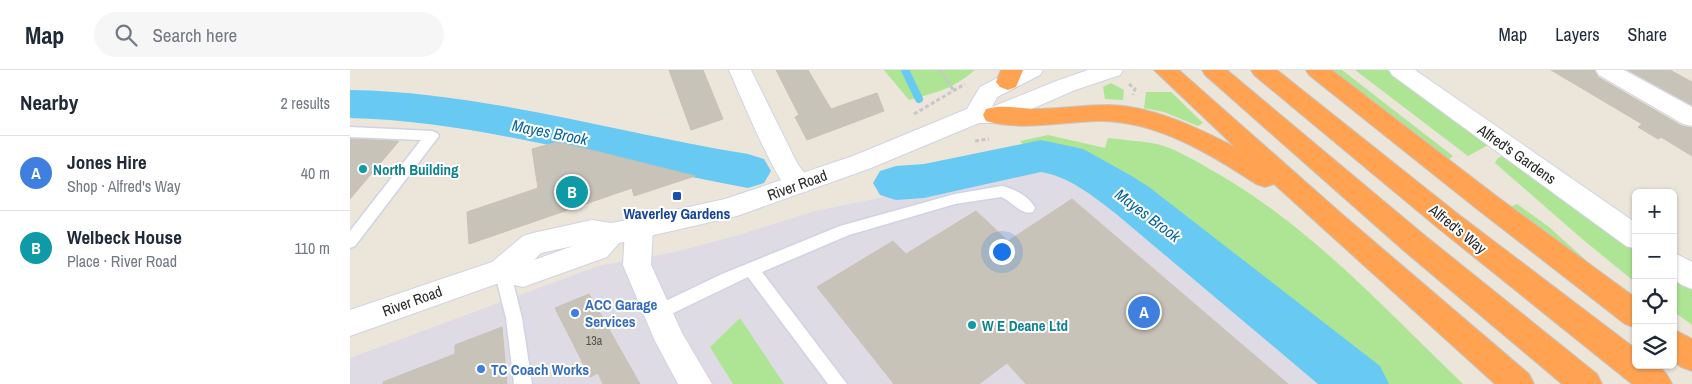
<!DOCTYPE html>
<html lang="en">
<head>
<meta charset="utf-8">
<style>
	:root { --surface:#fff; --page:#f6f6f7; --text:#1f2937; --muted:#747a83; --line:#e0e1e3; --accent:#3553ff }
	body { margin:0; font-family:"Archivo Narrow",sans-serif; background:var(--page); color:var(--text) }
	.controls { position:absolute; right:15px; bottom:15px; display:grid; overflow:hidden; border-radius:8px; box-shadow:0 1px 4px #0004 }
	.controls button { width:45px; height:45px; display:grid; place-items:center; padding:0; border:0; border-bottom:1px solid var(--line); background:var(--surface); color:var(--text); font:25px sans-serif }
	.you { position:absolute; left:651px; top:181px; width:18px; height:18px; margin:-12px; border:4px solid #fff; border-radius:50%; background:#1a73e8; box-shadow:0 0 0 8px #1a73e833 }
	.badge { display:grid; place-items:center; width:32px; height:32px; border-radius:50%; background:var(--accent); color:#fff; font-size:16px; font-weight:700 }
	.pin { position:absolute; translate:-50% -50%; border:2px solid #fff; box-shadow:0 1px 5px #0006 }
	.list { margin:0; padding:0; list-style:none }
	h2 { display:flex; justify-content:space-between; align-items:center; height:65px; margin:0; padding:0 20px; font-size:21px }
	h2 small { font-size:16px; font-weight:400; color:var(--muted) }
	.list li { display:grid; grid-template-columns:32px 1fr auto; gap:15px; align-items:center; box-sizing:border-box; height:75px; padding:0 20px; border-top:1px solid var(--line) }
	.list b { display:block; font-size:19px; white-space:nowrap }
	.list p { margin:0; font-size:16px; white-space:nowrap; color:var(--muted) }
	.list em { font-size:16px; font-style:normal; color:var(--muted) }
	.icon { flex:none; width:28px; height:28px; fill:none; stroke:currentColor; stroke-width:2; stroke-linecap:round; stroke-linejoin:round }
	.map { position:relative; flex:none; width:1342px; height:314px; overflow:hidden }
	header { display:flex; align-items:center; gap:30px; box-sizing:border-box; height:70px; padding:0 25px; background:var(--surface); border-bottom:1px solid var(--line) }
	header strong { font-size:24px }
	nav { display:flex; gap:28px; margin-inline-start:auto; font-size:18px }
	.search { width:350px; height:45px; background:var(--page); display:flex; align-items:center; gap:12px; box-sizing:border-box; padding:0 18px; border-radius:28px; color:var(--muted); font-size:19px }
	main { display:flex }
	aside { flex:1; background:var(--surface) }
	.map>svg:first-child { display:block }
	.industrial { fill:#dedbe4 }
	.green { fill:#ade594 }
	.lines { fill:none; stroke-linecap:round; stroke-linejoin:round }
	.stream { stroke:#68c9f3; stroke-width:8 }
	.river { fill:#68c9f3; fill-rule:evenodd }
	.building { fill:#c7c3b9; stroke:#c8c1b4 }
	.lane-casing { stroke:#d0d3e3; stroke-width:3 }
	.street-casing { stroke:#d0d3e3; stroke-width:2 }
	.secondary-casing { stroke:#d0d3e3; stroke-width:2 }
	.highway-casing { stroke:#c7c7c7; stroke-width:2 }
	.path { stroke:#c7c7c7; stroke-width:3; stroke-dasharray:4 2.5; stroke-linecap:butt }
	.lane { fill:#fff; fill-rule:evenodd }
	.street { fill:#fff; fill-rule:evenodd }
	.secondary { fill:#fff; fill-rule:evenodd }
	.highway { fill:#ffa353; fill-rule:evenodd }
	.culture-dot { fill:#0f9aa8; stroke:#fff; stroke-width:2 }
	.transit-dot { fill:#1a4fb4; stroke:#fff; stroke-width:2 }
	.shop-dot { fill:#3f7fe0; stroke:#fff; stroke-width:2 }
	.labels { text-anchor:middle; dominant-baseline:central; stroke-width:4; stroke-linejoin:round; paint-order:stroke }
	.number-label { font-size:12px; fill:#50504d }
	.street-label { font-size:15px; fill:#292929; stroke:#fff }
	.culture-label { font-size:15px; font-weight:bold; fill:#0d838f; stroke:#fff; text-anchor:start }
	.transit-label { font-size:15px; font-weight:bold; fill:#164399; stroke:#fff }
	.shop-label { font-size:15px; font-weight:bold; fill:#366cbe; stroke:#fff; text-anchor:start }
	.water-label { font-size:16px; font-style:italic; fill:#08659f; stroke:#fff }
</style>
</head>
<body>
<header>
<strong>Map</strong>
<div class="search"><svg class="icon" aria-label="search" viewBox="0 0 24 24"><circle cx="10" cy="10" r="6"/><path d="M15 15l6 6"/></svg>Search here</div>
<nav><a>Map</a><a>Layers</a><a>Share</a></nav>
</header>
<main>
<aside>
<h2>Nearby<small>2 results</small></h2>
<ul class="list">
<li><span class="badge" style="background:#3f7fe0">A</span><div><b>Jones Hire</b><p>Shop · Alfred's Way</p></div><em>40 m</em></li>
<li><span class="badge" style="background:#0f9aa8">B</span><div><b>Welbeck House</b><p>Place · River Road</p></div><em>110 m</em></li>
</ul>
</aside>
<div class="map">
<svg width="1342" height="314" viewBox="0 0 1342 314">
	<rect width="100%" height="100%" fill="#ece5da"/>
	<path class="industrial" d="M691,95L710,99L767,138L980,314H0V288L248,196L325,182L389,165L465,141Z"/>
	<path class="green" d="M534,0H625C601,20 587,22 559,30Z
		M982,0H992L1103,86L1098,90Z
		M1005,0H1037L1140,74L1118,86Z
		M761,13L774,20L773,30L755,29L753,17Z
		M796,22H821L853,53L848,56L814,42L794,38Z
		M698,65L755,78L758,68C774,70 791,71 807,74C827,79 847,92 865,102C961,157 1034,238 1113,314H980L767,138L710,99L727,88L703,79H677L670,71Z
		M1155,84L1286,178V213L1231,168L1145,93L1147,89Z
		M1167,134L1199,157L1240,194L1237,195L1160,137Z
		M1323,205L1342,218V255L1323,241Z
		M390,248L434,314H383L360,277Z"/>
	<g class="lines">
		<path class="stream" d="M555,0L569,29"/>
		<path class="river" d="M0,20C134,22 266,63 398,84L414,89L421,101L414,113L398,118C267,95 134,51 0,48Z
			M691,70L733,79L780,105L799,117L1030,296L1039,314H968L765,143C743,126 718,106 691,102L574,128L546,130L530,125L523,113L530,101L546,96L574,94Z"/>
	</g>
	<path class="building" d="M319,0H353L373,49L341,60Z
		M426,0H458L481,39L527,23L534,41L457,70L445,47L449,45Z
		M1201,0H1244L1248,7L1332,56L1342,58V86L1311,67L1308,69L1288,57L1292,54Z
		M1278,0H1320L1342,12V35Z
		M0,69L49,71L0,129Z
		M207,72L245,81L345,106L284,126L282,118L119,174L117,142L188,118L182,79Z
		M722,129L938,314H676L657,293L629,314H544L467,217L543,171L556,184L626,141L658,171Z
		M239,224L290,314H253L248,303L240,307L205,238Z
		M152,257L157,314H33V312L105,284V275Z"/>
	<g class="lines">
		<g class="lane-casing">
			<path id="lane" d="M0,57L82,61L87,63L89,66L5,176L0,178V161L71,70L0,67Z
				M652,116C664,119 679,126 685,138L683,142C671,146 662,131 651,127L605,134L499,165L412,202L497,314H478L398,207L313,248L307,250L301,248L299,243L301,238L372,204L490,156L605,124Z
				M152,194L158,195L160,200L172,248L182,314H164L156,248L144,200L146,195Z"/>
		</g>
		<g class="street-casing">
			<path id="street" d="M379,0H401L447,93L462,114L458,121C452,123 445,125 440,121C425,110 389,22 379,0Z
				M1039,0H1065L1286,153V179L1276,176L1042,5Z
				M1246,0H1274L1342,37V56L1333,54L1249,5Z
				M289,148L299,151L303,159L301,195L332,263L362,314H328L305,271L273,195L275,159L279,151Z
				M1323,182L1342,192V219L1332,215L1323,209Z"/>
		</g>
		<g class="secondary-casing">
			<path id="secondary" d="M663,0H693L690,5L647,27L642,37L709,10L738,0H773L770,5L725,20L654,51L645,53H629L521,98L387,146L269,173L257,187L173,217L152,212L0,266V240L142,192L173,166L183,163L242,150L261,153L289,148L375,129L503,86L617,39L630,17ZM223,176L184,190L191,183Z"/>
		</g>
		<g class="highway-casing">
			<path id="highway" d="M651,0H673L666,17L658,20L650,17L646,12Z
				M804,0H829L993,145L1179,304L1184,314H1145L924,114L915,117L906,114C859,83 805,50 747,51C711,52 672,61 636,51L633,45L636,39C653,34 672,39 690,39C713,38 736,35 759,35C803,36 846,57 885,77Z
				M852,0H877L1073,164L1247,304L1252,314H1212L1053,180L855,5Z
				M901,0H927L1108,144L1286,279V295C1306,295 1313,294 1322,314H1282L1088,158L904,5Z
				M956,0H982L1145,125L1286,228V258L1275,254L1127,139L959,5Z
				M1323,259L1342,269V301L1331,297L1323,291Z"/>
		</g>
		<path class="path" d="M590,0L604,21
			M779,14L785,19L783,25
			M564,44L615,14
			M625,71L639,69"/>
		<use href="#lane" class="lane"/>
		<use href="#street" class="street"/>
		<use href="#secondary" class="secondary"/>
		<use href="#highway" class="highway"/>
	</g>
	<g class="culture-dot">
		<circle cx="13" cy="99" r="5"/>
		<circle cx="622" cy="255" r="5"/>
	</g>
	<rect class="transit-dot" x="322" y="121" width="10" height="10" rx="2.5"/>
	<g class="shop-dot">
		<circle cx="225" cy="243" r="5"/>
		<circle cx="131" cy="299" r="5"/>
	</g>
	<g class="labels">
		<g class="number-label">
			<text x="244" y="271">13a</text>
		</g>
		<g class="street-label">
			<text transform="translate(1167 84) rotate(35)">Alfred's Gardens</text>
			<text transform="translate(447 115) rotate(-20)">River Road</text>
			<text transform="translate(1108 159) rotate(39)">Alfred's Way</text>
			<text transform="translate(62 231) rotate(-20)">River Road</text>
		</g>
		<g class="culture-label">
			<text x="23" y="99">North Building</text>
			<text x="632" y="255">W E Deane Ltd</text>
		</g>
		<g class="transit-label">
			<text x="327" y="143">Waverley Gardens</text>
		</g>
		<g class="shop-label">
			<text x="235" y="234">ACC Garage<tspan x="235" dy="17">Services</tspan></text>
			<text x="141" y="299">TC Coach Works</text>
		</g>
		<g class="water-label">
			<text transform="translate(200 62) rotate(11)">Mayes Brook</text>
			<text transform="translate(798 145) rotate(37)">Mayes Brook</text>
		</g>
	</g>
</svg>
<div class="controls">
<button>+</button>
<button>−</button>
<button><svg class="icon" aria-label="locate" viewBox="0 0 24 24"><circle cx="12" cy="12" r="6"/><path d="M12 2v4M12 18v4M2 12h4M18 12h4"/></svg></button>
<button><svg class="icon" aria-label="layers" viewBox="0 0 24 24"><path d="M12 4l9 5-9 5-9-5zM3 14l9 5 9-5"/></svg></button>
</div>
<div class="you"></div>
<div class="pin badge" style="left:794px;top:242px;background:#3f7fe0">A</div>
<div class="pin badge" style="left:222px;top:122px;background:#0f9aa8">B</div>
</div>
</main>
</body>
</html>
